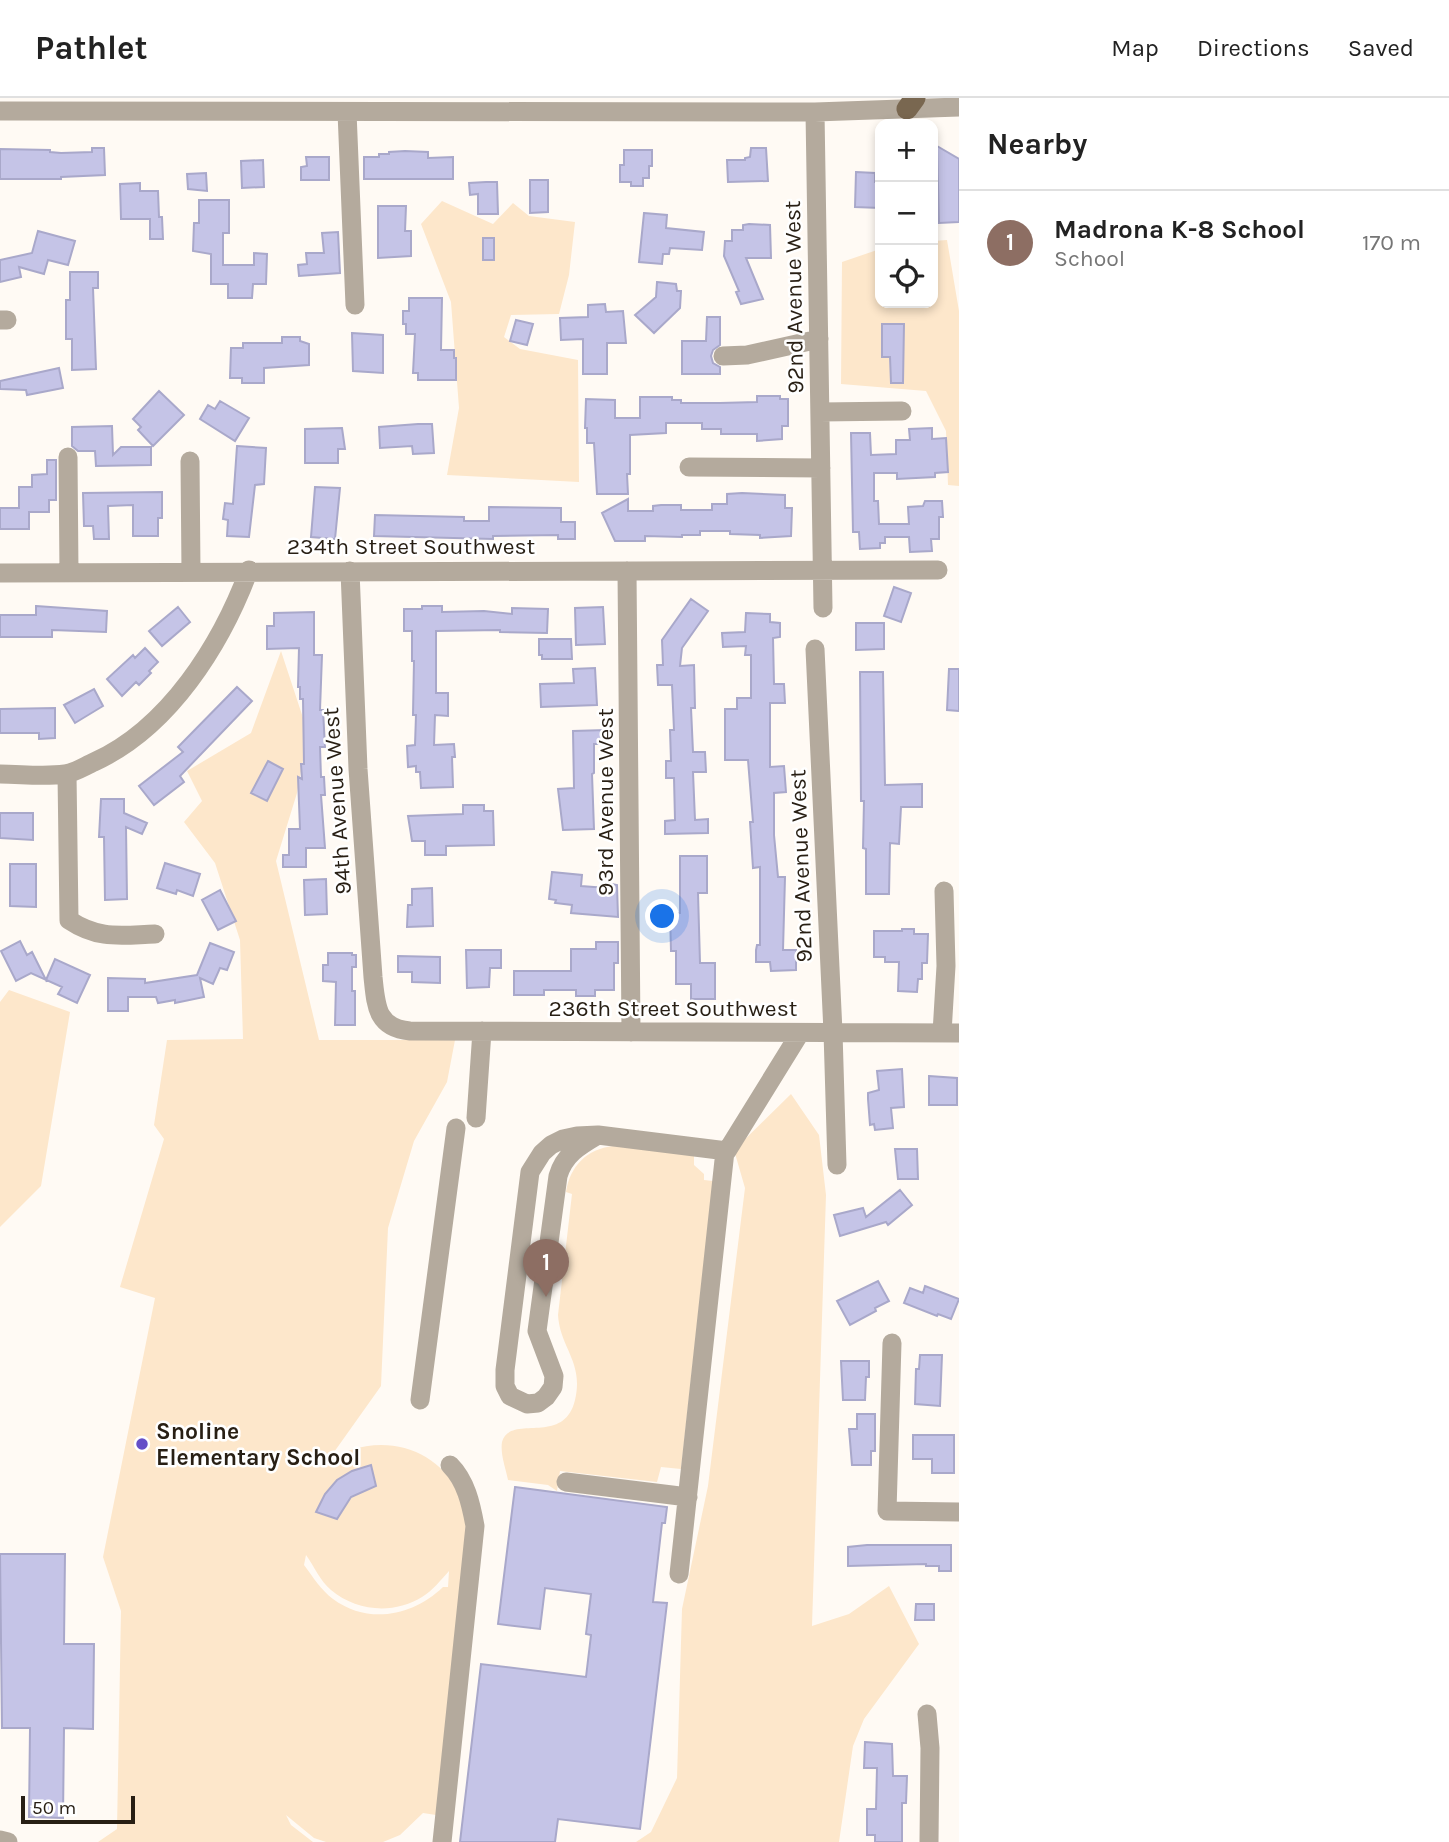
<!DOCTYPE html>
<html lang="en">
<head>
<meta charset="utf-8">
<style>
	:root { --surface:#fff; --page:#f2f2f2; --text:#222; --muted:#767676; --line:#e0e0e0; --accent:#2563eb }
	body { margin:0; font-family:Karla,sans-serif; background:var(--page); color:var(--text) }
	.controls { position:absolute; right:21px; top:21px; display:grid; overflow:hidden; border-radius:14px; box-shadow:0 4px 10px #0003 }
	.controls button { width:63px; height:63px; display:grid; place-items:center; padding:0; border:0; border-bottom:2px solid var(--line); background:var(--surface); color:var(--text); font:35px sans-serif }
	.scale { position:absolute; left:21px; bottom:18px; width:114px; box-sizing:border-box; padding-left:7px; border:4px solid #281f14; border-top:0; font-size:19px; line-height:24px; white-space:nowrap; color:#281f14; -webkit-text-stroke:5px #fff; paint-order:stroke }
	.you { position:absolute; left:663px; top:819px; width:24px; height:24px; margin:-18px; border:5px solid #fff; border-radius:50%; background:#1a73e8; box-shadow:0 0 0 10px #1a73e833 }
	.badge { display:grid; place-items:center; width:46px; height:46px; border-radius:50%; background:var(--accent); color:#fff; font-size:23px; font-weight:700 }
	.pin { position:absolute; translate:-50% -58px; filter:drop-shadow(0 2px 4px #0008) }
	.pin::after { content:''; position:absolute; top:37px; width:24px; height:21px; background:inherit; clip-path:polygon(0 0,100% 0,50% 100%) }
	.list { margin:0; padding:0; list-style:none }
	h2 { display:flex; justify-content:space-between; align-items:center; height:91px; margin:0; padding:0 28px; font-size:30px }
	h2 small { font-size:23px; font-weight:400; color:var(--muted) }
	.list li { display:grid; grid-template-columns:46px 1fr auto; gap:21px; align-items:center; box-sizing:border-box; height:105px; padding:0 28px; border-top:2px solid var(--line) }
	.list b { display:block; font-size:26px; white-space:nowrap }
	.list p { margin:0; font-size:23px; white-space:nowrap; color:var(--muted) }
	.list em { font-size:23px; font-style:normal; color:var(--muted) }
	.icon { flex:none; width:38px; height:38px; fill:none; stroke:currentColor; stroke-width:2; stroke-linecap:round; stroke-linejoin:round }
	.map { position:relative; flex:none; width:959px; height:1744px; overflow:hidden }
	header { display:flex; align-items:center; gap:42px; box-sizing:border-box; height:98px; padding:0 35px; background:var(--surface); border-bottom:2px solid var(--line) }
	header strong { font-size:33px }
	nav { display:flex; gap:38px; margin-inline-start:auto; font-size:24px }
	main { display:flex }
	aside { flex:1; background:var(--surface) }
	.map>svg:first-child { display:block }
	.green { fill:#fde7cb; fill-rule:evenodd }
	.building { fill:#c5c4e7; stroke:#a9a8ca; stroke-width:2 }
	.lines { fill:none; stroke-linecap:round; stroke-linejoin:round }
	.minor { stroke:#b4aa9d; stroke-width:19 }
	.major { stroke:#796750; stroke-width:21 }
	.poi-dot { fill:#654fc8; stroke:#fff; stroke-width:2.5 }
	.labels { text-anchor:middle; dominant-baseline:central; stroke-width:5; stroke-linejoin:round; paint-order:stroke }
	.street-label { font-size:23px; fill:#281f14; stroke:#fff }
	.poi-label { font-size:23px; font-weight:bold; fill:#281f14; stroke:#fff; text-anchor:start }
</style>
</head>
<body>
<header>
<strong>Pathlet</strong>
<nav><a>Map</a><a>Directions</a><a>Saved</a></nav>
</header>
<main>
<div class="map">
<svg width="959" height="1744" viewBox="0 0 959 1744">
	<rect width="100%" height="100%" fill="#fffaf4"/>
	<path class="green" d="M442,103L493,126L513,105L529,118L575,124L569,177L559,216L511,217L504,239L520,251L578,262L579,384L447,377L459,310L451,204L421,126Z
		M947,142L959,213V388L948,387L946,333L926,293L841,286L842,164L880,151V205H933V143Z
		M281,553L308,635L297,695L276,763L319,942H455L447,984L414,1043L388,1130L381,1288L327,1364C334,1360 342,1354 351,1352C393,1338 438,1354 458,1394C464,1405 467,1418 470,1430L436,1717L423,1715L400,1737L383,1744H326L314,1740L286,1717L291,1727L313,1744H98L117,1731L121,1513L103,1459L155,1200L120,1189L164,1041L154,1027L167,942L243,941L240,842L215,765L184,724L202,703L187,673L251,635ZM306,1457C314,1468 320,1483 331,1492C356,1513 393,1517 422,1499C432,1493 441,1482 449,1473L448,1489H443C413,1518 368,1527 333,1501C321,1492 313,1479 304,1467Z
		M9,892L70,914L41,1088L0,1129V904Z
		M791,996L819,1037L826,1097L812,1528L849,1516L889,1488L919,1546L864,1621L853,1648L839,1744H636L651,1734L677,1680L682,1511L708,1388L745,1090L734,1052Z
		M613,1048L694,1057V1067L704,1076V1082L713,1083L681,1371L661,1369L657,1384L560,1373L557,1393L548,1387L508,1382C506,1371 500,1356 502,1344C510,1315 564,1349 575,1302C584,1264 560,1250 558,1217L572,1096L566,1094C570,1068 587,1051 613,1048Z"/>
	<path class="building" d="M937,48L959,61V124L939,125Z
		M92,50H104L105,77L61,79V81H0V51L50,52V54L61,55L92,54Z
		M751,50H766L768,83L728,84L727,62H745V60L750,59Z
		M624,52H652V68H649V80H643V88H631V84H620V67H624Z
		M405,53L428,54V60L453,59V81H364V59H379V56H389V54Z
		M306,59H329V82H301V69L307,68Z
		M263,62L264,89L242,90L241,63Z
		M856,74L875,75V84H880V110L855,109Z
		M206,75L207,93L188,91L187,76Z
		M530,82H548V114L530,115Z
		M486,84H497L498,116H478V96L470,97L469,85Z
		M140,85V93H158L159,119H162L163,141H150V121H121L120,86Z
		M199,102H229V135H223V167H254V155L267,156L266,186H253L252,200H228V186H211V156L193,153L194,125H199Z
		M378,108H406L405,133H411V158L378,160Z
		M644,115L667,117L666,130L704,134L702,152L670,150L669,156H663L662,166L639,164Z
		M749,126L770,127L771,160H746L763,201L741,206L736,194L739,193L724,158L725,143H732V132H743V127Z
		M38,133L75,143L68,167L48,162L44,176L19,169L21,179L0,184V162L32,155Z
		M338,134L340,175L299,178L298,167L307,166L306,155H324L322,135Z
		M483,140H494V162H483Z
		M70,174H98V190H93L96,271L72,272V241H66V202H70Z
		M657,184L676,186L677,193H681L680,210L654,235L635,217L656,199Z
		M409,200H442L441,252H454V260H456V282H418V275H413L415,236H406V226H403V213H409Z
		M605,206L606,214L623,213L626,245H607V276H583V241L561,242L560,220L588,219V207Z
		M707,219H720V247L713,252L711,258L713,265L720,269V276H682V243H706Z
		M516,222L533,226L527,247L510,243Z
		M882,226H904L903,285H891L890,259H882Z
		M352,235L383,237V275L353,273Z
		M282,239H300V243L309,246V267L264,270V285H242V280H230L231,250H243V245H282Z
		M59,270L63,290L27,297L26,292L0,291V283Z
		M159,293L184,317L153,348L138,332L141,329L133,321Z
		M757,298H780V301H788V328H782V341L757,343V336H721V331H702V325H666V335L630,337V376H627L628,396H597L594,345H587V330H585L586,301L615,302V320H640V299H672V302H681V305H720L757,304Z
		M220,303L249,320L235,343L200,321L208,307L215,311Z
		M418,326H432L434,355L413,356L412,348L380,350L379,329Z
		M112,328L113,357L121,349H151V367L96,368L95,353H78L72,348V329Z
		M342,330L345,351H338V365H305V331Z
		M932,330V341L946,340L948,374L935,375V379L897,381V375H874V403H878L879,426H909L908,409L923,408L925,403H942L943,419H939V441H931L932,453L910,454L909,439H885V445H880V450L860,451L859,434H853L851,335H870L871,357L896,356V342H910L909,331Z
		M237,348L266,350L264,386L255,387L249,439L227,438L228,422L223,421L225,405L233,406Z
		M47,362H56V402H49V414H29V431H0V410H19V389H32V377L47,376Z
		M315,389L340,390L335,441L311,439Z
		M162,394V420H158V438H133V407L108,408L109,441H94L93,428H84L83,395Z
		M742,395L785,397V410H792L791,438L760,440V437L730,436V433H700V437H682V439L645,438V443H615L602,415L628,401V413H653V408L661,407H681V412H712V406H727V396Z
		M489,409L561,410V424H575V441H558V437L493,438V441L374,438L375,417L464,419V423H489Z
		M894,489L911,495L901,524L884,518Z
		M691,501L708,513L682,550L680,568L694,567L695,610H691L693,654H705L706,674H693L695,722L708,721V735L665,736V723L675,722L674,680H666V663H671L670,632H674L672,587H658L657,567H663L662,542Z
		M36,508L107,513L106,534L52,532V539H0V517H36Z
		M422,508H442V514L484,513L512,516V510L548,511L547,535L500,534V532L436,533V595H448V618L435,617L434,647L454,646L455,659H452L453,689L421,690L420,674H416V668L408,669L407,648L415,647L416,617H413L414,563H412V533H404V511H422Z
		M178,509L190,524L162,548L149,533Z
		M603,509L605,546L576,547L575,510Z
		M314,514V557H322L320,612H323L325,649H320L321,679H324L325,697H321L325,750H306V769H283V757H289V731H300L298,679L302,681L301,666H304L303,601H300V589H298L299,550L267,551V528H274V515Z
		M746,515L770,516V524L780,525V539L773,540L774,586H784L785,605H770V669L784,668L786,694L774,695V737L778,779H785L783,852H796V872L771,873L770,864H756V852L757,847H760V769L753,770L750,724H753L748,662H725V611H737V600H751V557H745L746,548L723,549L722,535L745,534Z
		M856,525H884V551L856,552Z
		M539,541H571L572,561H542V557H539Z
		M145,550L158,564L149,573L151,575L139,587L136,584L122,598L107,581L133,557L135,560Z
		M595,570L597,607L541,609L540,586L574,585L573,571Z
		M949,571H959V613L947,612Z
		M860,574H883L885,687L922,686V709H901L899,746L890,745L889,796H866V751L863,750L864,703H861Z
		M237,589L252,603L180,678L184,684L154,707L139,688L183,654L178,649Z
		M94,591L103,608L75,625L64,607Z
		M55,610V640L39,641V635H0V611Z
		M606,632V646H594V675L592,676L594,731L563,732L558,691L574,690L573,633Z
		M268,663L283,671L267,703L251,695Z
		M101,701H124V715L147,725L142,736L126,729L127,801L105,802L104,739H99Z
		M463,707H484V713H493L494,747L446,748V757H425V743H412L408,718L463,716Z
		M0,715H33V742L0,740Z
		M680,758H707V795H698L700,865H715V901H691V886H676V853H671L670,815H680Z
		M165,765L200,776L193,798L177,792L176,796L157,790Z
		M10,766H36V809L10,808Z
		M552,774L582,777L581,788L607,790V785L617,787L618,819L571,815L572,807L555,805L556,802L549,801Z
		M326,781L327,816L305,817L304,782Z
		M432,790L433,828L407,829L408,807H412V791Z
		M220,792L236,823L218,832L202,802Z
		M902,831H914V836H928L927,865H922V881H918L917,894L898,893L899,864H885V859H874V833H902Z
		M20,843L27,857L32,854L46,882L55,861L90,877L77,905L58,896L62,889L31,875L16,883L1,853Z
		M596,844H618V865H614V892H595V898H576V892H544V897H514V873H571V851H596Z
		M210,845L234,854L227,872L220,870L213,886L200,880L204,899L175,905V902L158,905L156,899H128V913H108V880L145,881V885L197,877Z
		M466,852H501V870H490L489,889L467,890Z
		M328,855H352V857H356V869H352V893H355V927H335L336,884L323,883V867H328Z
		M398,858L440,859V885L412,884V874H398Z
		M902,971L904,1009L891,1010L893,1030L875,1032L874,1026L870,1027L868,1001V995L879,992L877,973Z
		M929,978L957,980V1007H929Z
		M895,1051H917L918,1081H898Z
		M900,1092L912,1107L888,1127L886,1124L840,1138L834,1117L863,1110L866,1119Z
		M878,1183L889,1203L875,1210L876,1213L850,1227L837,1203Z
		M925,1188L959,1201L951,1221L938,1216L937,1218L904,1205L910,1190L923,1195Z
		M920,1257H942L940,1308L915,1306L916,1271H919Z
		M841,1263H869V1279H866L865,1302H843Z
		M857,1316H875V1353H871V1367H852L849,1331H857Z
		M913,1337H954V1375H932V1361H913Z
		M371,1367L376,1388L351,1399L337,1421L316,1414L325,1396L337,1382L352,1373Z
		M515,1389L667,1409L665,1425H662L653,1504L667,1505L640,1731L558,1721L555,1744H460L481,1566L586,1579L591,1537L586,1536L591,1496L545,1490L540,1531L498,1526Z
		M867,1447H951V1473H939V1468H926V1466L848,1468V1449Z
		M0,1456H65L64,1546H94L93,1631L64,1630L63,1720L29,1719L30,1630H2Z
		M916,1506H934V1522H915Z
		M865,1644L892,1646L893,1678H907L906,1705H902V1744H875V1737H867V1711H876L877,1670H864Z"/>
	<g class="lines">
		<path class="minor" d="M0,13L815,14L959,9
			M347,14L355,207
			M815,14L823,510
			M0,222H7
			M723,258L747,257L819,241
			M820,314L902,313
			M68,359L69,474
			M190,363L191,473
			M689,369L821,370
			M350,473L358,671L373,879C376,907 376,930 410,933L959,935
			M627,473L631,934
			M0,475L938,472
			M815,551L833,934L837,1067
			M0,676C21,676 44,679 65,676C74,675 85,668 94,664C169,630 221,547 249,472
			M67,676L69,822C99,842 121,837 155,836
			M942,935L946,868L944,793
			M476,1020L482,933
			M598,1037C579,1048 564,1057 558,1078L537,1233L554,1278L553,1289L546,1299L538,1305L527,1306L510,1298L505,1288V1272L530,1074L542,1055L551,1047L563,1041L577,1038L598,1037L727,1053L800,935
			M892,1245L887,1413L959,1414
			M420,1302L456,1030
			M566,1384L688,1399
			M679,1476L725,1053
			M927,1616L930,1650L929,1744
			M0,1742L8,1744
			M442,1744L475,1428C471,1406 466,1383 450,1367"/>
		<path class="major" d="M907,11L915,0"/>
	</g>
	<circle class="poi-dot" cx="142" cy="1346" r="7"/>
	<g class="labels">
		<g class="street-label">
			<text transform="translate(794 199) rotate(-91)">92nd Avenue West</text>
			<text x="411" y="448">234th Street Southwest</text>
			<text transform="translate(337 703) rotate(-94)">94th Avenue West</text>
			<text transform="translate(605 704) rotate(-90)">93rd Avenue West</text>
			<text transform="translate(801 768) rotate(-92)">92nd Avenue West</text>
			<text x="673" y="910">236th Street Southwest</text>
		</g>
		<g class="poi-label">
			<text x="156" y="1333">Snoline<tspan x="156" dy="26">Elementary School</tspan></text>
		</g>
	</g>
</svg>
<div class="controls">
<button>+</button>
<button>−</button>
<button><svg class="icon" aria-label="locate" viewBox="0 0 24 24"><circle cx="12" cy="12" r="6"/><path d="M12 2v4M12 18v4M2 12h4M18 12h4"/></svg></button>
</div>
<div class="scale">50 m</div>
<div class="you"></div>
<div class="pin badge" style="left:546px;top:1199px;background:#8d6e63">1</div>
</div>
<aside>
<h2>Nearby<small></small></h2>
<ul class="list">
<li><span class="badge" style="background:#8d6e63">1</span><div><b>Madrona K-8 School</b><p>School</p></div><em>170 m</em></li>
</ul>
</aside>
</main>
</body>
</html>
